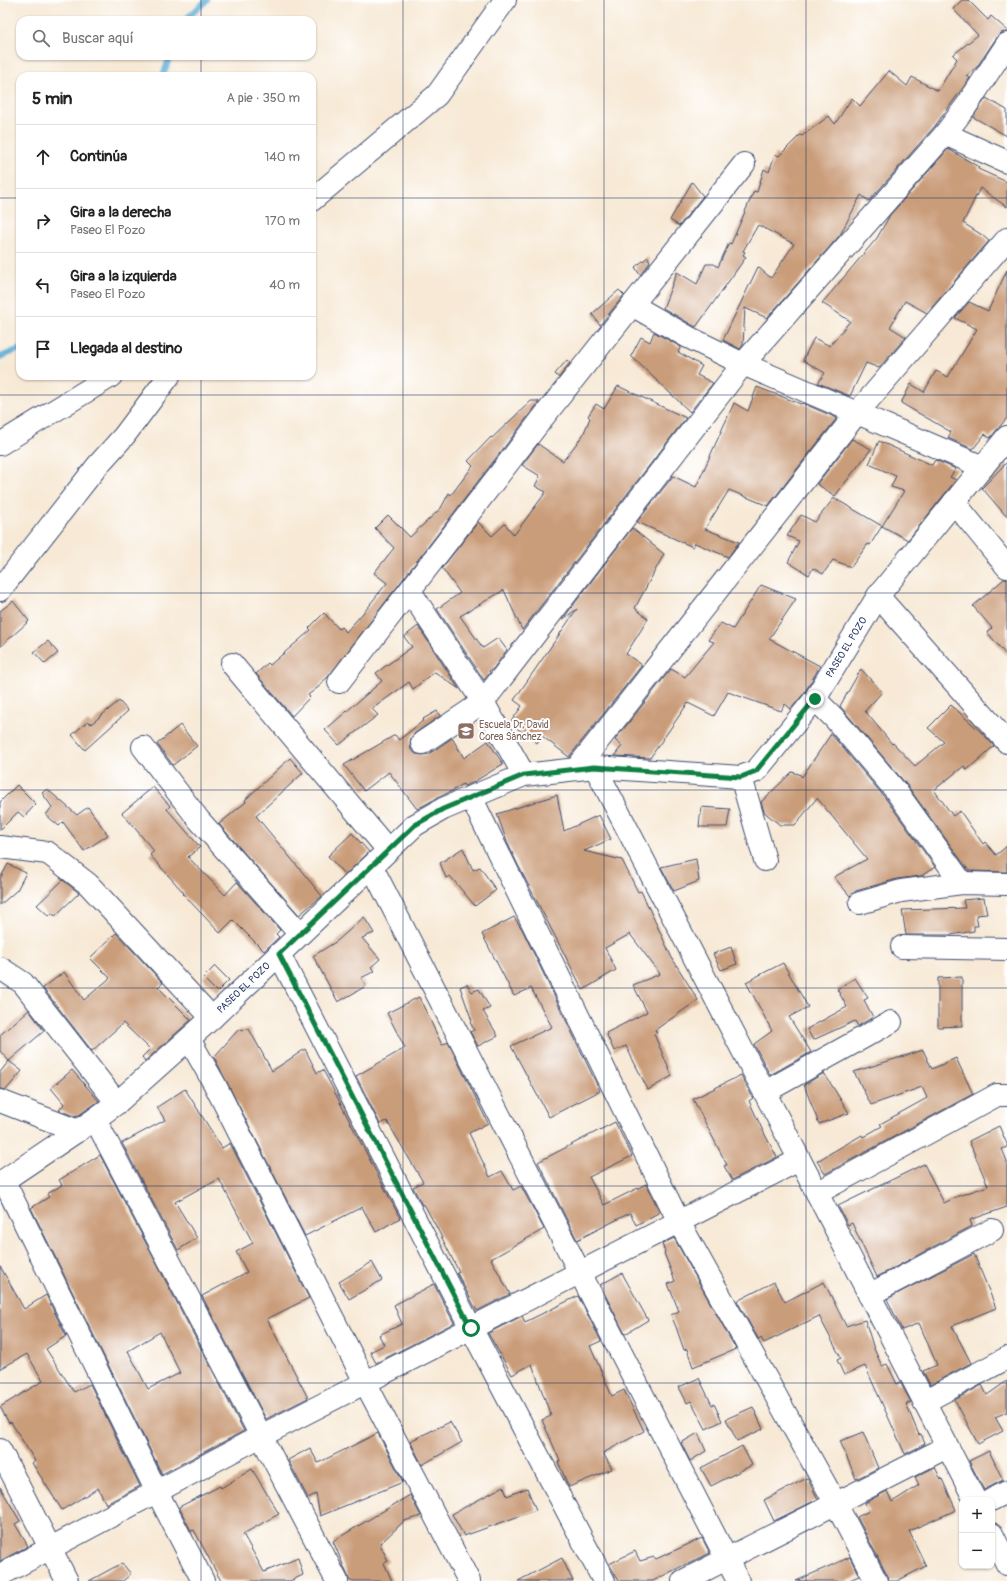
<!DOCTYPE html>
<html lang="es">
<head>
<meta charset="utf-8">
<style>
	:root { --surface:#fff; --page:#f2f2f2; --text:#222; --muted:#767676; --line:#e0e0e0 }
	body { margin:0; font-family:Pangolin,sans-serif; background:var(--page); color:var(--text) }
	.controls { position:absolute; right:12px; bottom:12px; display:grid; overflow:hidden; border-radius:8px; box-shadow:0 1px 3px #0004 }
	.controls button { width:36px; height:36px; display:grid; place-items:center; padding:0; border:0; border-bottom:1px solid var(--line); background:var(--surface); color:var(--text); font:20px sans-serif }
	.stop { position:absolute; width:12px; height:12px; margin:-9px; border:3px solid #0b8043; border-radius:50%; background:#fff }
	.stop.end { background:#0b8043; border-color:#fff; box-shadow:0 1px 4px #0008 }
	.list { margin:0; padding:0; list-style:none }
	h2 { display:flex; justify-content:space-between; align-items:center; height:52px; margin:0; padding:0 16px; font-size:17px }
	h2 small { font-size:13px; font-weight:400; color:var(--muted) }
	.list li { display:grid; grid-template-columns:26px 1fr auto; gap:12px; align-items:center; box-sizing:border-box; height:64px; padding:0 16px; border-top:1px solid var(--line) }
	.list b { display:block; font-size:15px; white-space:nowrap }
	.list p { margin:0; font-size:13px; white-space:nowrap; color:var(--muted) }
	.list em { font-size:13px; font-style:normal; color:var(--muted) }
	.icon { flex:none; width:22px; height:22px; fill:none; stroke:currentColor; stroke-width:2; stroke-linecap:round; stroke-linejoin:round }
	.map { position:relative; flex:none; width:1007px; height:1581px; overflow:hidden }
	.search { position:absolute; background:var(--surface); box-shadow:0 1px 3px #0004; left:16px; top:16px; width:300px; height:44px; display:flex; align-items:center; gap:10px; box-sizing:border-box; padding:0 14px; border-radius:12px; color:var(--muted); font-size:15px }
	.panel { position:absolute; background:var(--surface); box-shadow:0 1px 3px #0004; left:16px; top:72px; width:300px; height:308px; border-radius:12px }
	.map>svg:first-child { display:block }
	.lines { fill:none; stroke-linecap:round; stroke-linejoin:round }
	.stream { stroke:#56a9d1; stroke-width:6 }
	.building { fill:#ca9d7a; fill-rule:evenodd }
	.minor-casing { stroke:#3c4b70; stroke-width:24 }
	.minor { stroke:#fff; stroke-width:22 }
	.route { stroke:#0b8043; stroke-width:5 }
	.grid { fill:none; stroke:#1b2f5e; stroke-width:1; stroke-opacity:0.55 }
	.labels { text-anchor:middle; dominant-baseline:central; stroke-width:4; stroke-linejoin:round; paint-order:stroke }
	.street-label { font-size:10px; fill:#1b2f5e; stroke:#fff }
	.education-label { font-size:10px; fill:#785e54; stroke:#fff; text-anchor:start }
</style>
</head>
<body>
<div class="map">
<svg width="1007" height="1581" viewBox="0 0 1007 1581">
	<rect width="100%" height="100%" fill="#fff"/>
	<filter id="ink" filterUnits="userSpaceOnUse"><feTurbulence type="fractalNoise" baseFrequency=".025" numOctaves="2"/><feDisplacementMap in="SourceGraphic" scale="8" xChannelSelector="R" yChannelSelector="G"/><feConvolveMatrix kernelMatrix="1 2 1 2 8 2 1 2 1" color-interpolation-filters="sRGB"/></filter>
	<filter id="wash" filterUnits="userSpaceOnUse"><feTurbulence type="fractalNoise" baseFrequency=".012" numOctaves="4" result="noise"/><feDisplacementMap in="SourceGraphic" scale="16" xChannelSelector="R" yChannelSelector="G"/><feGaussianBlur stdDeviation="0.9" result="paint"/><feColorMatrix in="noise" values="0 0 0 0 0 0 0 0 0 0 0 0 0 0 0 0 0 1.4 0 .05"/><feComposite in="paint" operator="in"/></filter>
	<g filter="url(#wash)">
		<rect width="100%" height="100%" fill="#f7e9d5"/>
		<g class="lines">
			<path class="stream" d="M185,20L207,0
				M163,76L170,56
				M0,357L20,349"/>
		</g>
		<g id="blocks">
			<path class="building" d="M962,0H968L988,20L991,16L1007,30V32L1001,33L997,37L977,67L966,76L970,78L935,126L869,201L861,195L840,235L767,318L745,308L743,345L740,349L723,340L758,267L771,278L794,244L758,225L743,251L745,252L743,255L746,257L696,327L663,308L677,272L697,284L706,264H714L718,267L729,243L731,244L754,191L757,192L764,169L769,172L775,154L779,156L800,135L802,136L829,116L835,124L852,98L860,106L889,71L907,86L912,77L938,91L957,59L953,55L978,35L953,9Z
				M986,98L1007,110V136L973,117Z
				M948,149L979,167L978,169L1007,182V207L980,188L963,223L982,235L989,241L927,313L905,301L890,327L906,337L879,368L866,363L850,396L818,383L825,373L803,360L814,338L830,346L850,321L822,303L877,238L890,215Z
				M692,182L703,196L679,226L670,220Z
				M648,257L650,262L640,275L635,267Z
				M1007,270V418L990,438L985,434L973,449L948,438L951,432L901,403L911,384L924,392L936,371L948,377L977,329L955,318L969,302L988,311Z
				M619,290L624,295L600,325L592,314Z
				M654,332L681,347L678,352L702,366L697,375L713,383L690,412L631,356L641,337L650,342Z
				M567,360L570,363L559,378L555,374Z
				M618,386L686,418L522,630L504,590L460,616L483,648L498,638L507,650L493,669L489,671L490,673L484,680L437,609L460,593L442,568L478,522L492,536L505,524L514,535L546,492L535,486L540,476L522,465L538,444L563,461L583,435L590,418L588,416L596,404L604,409Z
				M757,387L801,404L802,403L837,418L768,506L729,490L705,529L739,542L728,557L695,543L693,547L637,522L673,476L696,487L734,403L748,411Z
				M531,401H538L539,402L328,677L320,684L321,685L308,695L310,697L292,716L256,674L268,663L270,665L311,630L309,628L324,613L339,629L341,627L346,632L371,604H370L387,583L374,573L394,548L375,528L388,515L410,537L441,508L449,493L451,495L473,466L468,461L491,437L492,438Z
				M852,439L871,449L835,496L817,484Z
				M879,441L932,465L935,460L956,469L950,477L956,480L908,540L882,526L870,545L868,544L851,567L833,560L823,574L813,568L809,575L788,562L799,541L787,536L801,515L815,522L834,498L882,526L904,491L891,487L896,476L869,464Z
				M1007,462V517L982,488Z
				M632,528L664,554L635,608L648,619L626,654L642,665L569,757L542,736L537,743L510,723L522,706L514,700L577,609L562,620Z
				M1004,579H1007V656L987,632L992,628L973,606Z
				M761,585L796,599L769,639L820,666L805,692L791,709L785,704L781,711L728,692L714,716L688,703L650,758L614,756L622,746L615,740L671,669L685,677L714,642L708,640L721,623L733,629Z
				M13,601L29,621L0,647V611Z
				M418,626L459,689L435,672L413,689L409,682L372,709L378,715L339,745L325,730L382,681L376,673L412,647L404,637Z
				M48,641L58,653L45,664L34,652Z
				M861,669L882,692L865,711L892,744L893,743L915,766L944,742L928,728L951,705L982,733L994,746L967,770L964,766L934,790L953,816L960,811L983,844L985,842L996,855L1007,846V872L969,871L906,784L840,706Z
				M119,701L128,711L85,750L72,735L88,721L91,724Z
				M437,711L440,716L415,733L411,738L410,743L411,750L416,754L422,755L429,754L452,738L464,758L488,741L503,764L472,783L464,786L463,784L452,791L437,798L417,809L389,772L364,791L344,765L395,735L399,740L424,720L423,719Z
				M180,725L197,746L173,765L157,744Z
				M831,734L886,799L935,867L921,876L897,879L856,891L850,896L834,877L867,859L817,798L795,825H780L764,812L761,802L792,772L799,774L802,777Z
				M290,758L303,773L256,816L322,896L299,915L219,824L246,802L245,800Z
				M17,785L36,804L24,817L18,812L0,830V802Z
				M153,787L170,806L167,809L200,847L188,857L225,895L237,882L280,930L276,934L279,937L264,951L233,920L220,933L183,894L184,893L150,855L154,851L122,813Z
				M47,789L77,815L88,807L108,835L84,851L63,822L59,826L46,815L52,807L42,793Z
				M557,795L564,831L599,815L611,839L584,851L622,860L638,892L641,891L672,958L698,1000L655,1030L657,1033L654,1034L672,1076L648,1090L626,1046L614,1051L606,1033L647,1012L633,985L660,974L630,934L605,948L616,970L583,990L518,865L507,842L497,814Z
				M701,807L730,809L727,827H699Z
				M352,833L369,852L345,875L328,856Z
				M463,848L473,870L480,867L496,890L475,906L450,876L446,878L440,863Z
				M696,859L699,881L674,891L661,867Z
				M8,864L26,873L17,890L0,905V879Z
				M63,880L79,893L55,916L52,913L49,916L37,905Z
				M984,898L987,914L976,915L978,926H974V931L951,935H906L902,910L965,908L963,900Z
				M364,917L374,933L362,938L380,959L371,967L375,971L361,978L366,986L338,1002L313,956L337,941Z
				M514,917L522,929L600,1091L549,1117L511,1046L552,1027L531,988L514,996L482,934Z
				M116,933L163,983L158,987L191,1020L145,1061L142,1057L150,1049L123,1023L92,1051L43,988L64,972L84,1000L110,978L90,958Z
				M731,947L737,964L721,970L713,954Z
				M783,963L808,1007L789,1017L811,1052L770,1075L754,1044L772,1031L746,982Z
				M215,966L229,980L217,992L203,978Z
				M962,977V1026L938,1027V978Z
				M855,978L868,998L864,1000L873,1017L858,1026L855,1021L813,1040L807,1029L847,1007L837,989Z
				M467,984L472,992L479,989L490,1008L483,1011L498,1036L478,1046L470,1032L474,1030L470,1022L472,1021L460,987Z
				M419,997L442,1045L448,1042L488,1123L469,1133L490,1177L502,1171L513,1190L521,1186L544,1229L491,1259L510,1294L477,1311L457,1273L459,1272L438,1230L424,1204L422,1205L413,1187L423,1182L387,1121L380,1124L356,1076L405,1048L387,1013Z
				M29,1010L44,1031L9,1061L0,1051V1035Z
				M249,1029L272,1071L305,1049L317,1073L323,1070L400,1218L376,1232L362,1207L305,1236L214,1057L238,1030Z
				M923,1050L932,1069L956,1058L973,1094L825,1174L817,1161L862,1135L863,1137L882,1126L880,1124L927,1098L922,1087L871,1105L854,1072Z
				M9,1061L22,1071L6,1090L0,1089V1072Z
				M72,1070L99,1101L76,1117L59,1110L64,1104L51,1088Z
				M824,1073L849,1113L819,1124L804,1085Z
				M741,1075L753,1098L749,1101L763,1131L777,1157L732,1180L724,1166L727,1165L693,1099Z
				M185,1089L222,1148L230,1143L309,1298L267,1319L308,1398L266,1419L202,1296L247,1272L236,1252L253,1243L219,1179L208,1185V1184L175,1202L197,1238L178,1250L122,1143L165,1120L157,1107Z
				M615,1122L632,1156L589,1177L604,1205L646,1184L660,1212L636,1225L630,1213L577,1240L538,1162Z
				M999,1126L1007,1144V1147L1002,1149L1007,1161V1207L970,1220L972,1226L877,1277L852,1223L848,1225L838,1206L924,1164L944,1203L958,1196L988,1186L969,1141Z
				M100,1155L244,1431L162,1474L31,1208L49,1197L47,1194L62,1185L59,1180ZM160,1332L180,1373L148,1389L128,1351Z
				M674,1238L736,1349L693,1367L687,1349L684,1350L676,1327L671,1315L679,1311L668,1284L675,1281L664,1253L665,1252L662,1244Z
				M974,1254L996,1308L952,1326L971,1363L930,1385L923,1371L937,1365L919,1323L902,1330L887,1299Z
				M372,1262L382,1280L349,1299L339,1282Z
				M0,1266L24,1309L46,1295L66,1336L46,1349L74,1392L90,1384L140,1486L106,1504L98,1488L62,1510L32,1463L35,1461L11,1422L9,1423L0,1407L43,1381L27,1354L0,1369Z
				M622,1273L648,1320L625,1334L600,1285Z
				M774,1282L785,1302L824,1282L846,1326L865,1320L874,1349L882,1366L887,1364L897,1384L900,1382L911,1402L906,1404L919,1435L921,1434L925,1444L905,1454L865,1366L844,1375L837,1360L841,1358L819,1316L764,1343L761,1338L759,1340L737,1301Z
				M434,1284L454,1323L376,1363L370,1352L384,1345L379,1335L402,1324L394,1305Z
				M578,1296L601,1341L590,1346L612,1396L624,1390L644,1431L603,1453L612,1469L569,1487L558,1462L560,1461L542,1420L551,1416L532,1364L512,1375L488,1333L522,1316L525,1322Z
				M699,1378L712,1405L714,1404L722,1421L706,1429L691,1401L687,1403L679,1387Z
				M1007,1381V1412L995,1417L1003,1431L978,1444L955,1400L982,1385L987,1395Z
				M753,1407L763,1429L737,1441L726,1419Z
				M450,1422L462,1442L422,1465L410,1441Z
				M863,1432L878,1468L856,1479L840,1441Z
				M378,1433L403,1482L320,1516L316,1494L308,1498L288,1460L310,1448L318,1463Z
				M698,1433L706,1451L690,1461L681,1443Z
				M742,1446L752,1465L711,1486L701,1468Z
				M989,1451L1003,1480L984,1490L969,1461Z
				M935,1467L941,1480L942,1479L956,1510L909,1531L926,1566L897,1581H888L887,1575L857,1517L869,1511L865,1503L887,1491L892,1502L919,1485L915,1477Z
				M252,1469L279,1514L243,1534L264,1572L298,1558L303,1575L290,1581H221L194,1530L191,1531L179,1507L220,1486L221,1488Z
				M807,1478L818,1499L774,1521L764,1500Z
				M504,1486L507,1496L527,1488L536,1510L464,1536L452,1514Z
				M0,1487L20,1521L15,1524L28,1546L0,1561Z
				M410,1495L421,1516L404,1521L380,1544L388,1561L384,1563L392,1581H350L333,1541Z
				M702,1538L710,1553L686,1565V1564L653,1581H619L609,1564L635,1551L640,1561L654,1557L656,1559Z
				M850,1557L859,1576L847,1581H796Z
				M562,1558L573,1581H518Z
				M122,1563L131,1574L123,1581H89Z"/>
		</g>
	</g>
	<g filter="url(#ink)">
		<use href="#blocks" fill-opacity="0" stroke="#3c4b70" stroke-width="1"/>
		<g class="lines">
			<g class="minor-casing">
				<g id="minor">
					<path d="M945,134L1007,162"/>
					<path d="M312,200L437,95L505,0"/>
					<path d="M632,305L688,337L743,364L983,467"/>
					<path d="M0,444L111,376"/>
					<path d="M954,502L1007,567"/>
					<path d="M0,590L98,465L124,436L169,376"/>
					<path d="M410,591L483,702L524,775"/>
					<path d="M878,596L1007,742"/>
					<path d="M232,664L388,850"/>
					<path d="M339,682L545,415L744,164"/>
					<path d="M815,699L834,718L896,791L962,883"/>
					<path d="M422,743L483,702L743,364L945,134L967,105L1007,44"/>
					<path d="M143,747L199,820L300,934"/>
					<path d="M595,767L817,1193L975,1500"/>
					<path d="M576,769L857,413L1007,239"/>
					<path d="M741,777L765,860"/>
					<path d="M471,797L679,1222L836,1504L876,1581"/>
					<path d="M0,847L48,853L88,884L212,1018"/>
					<path d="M372,867L738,1581"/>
					<path d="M860,903L901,891L962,883L1007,884"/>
					<path d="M902,947L1007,949"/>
					<path d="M279,954L471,1328L604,1581"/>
					<path d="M0,968L23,983L117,1103"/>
					<path d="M189,1039L214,1083L365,1382L469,1581"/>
					<path d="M765,1092L891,1022"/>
					<path d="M0,1101L78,1131"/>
					<path d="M95,1119L337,1581"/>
					<path d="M4,1181L157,1492L203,1581"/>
					<path id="s1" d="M0,1183L95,1119L117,1103L212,1018L415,825L443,809L524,775L595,767L741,777L756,771L815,699L878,596L1007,437"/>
					<path d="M817,1193L997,1095H1007"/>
					<path d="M869,1295L992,1230"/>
					<path d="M924,1402L1007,1358"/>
					<path d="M0,1450L67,1581"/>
					<path d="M991,1500L1007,1492"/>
					<path d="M992,1534L1007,1564"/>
					<path d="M0,1575L261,1436L799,1160"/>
					<path d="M683,1581L947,1447"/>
				</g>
			</g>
			<use href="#minor" class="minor"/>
		</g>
	</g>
	<g class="lines" filter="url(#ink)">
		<path class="route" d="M471,1328L279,954L415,825L443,809L524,775L594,767L741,777L756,771L815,699"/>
	</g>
	<path class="grid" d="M201,0V20M403,0V1581M604,0V1581M806,0V1581M201,56V76M0,198H20M312,198H1007M201,376V1581M0,395H1007M0,593H1007M0,790H1007M0,988H1007M0,1186H1007M0,1383H1007"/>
	<defs>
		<g id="school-square" transform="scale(0.9)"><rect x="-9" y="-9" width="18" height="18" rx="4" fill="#8d6e63" stroke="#fff"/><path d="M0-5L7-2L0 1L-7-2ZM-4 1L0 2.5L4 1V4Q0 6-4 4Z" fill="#fff"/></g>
	</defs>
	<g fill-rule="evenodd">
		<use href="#school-square" x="466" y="731"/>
	</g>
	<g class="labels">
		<g class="street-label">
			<text stroke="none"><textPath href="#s1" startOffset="1057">PASEO EL POZO</textPath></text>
			<text stroke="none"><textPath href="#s1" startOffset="313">PASEO EL POZO</textPath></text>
		</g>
		<g class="education-label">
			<text x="479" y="725">Escuela Dr. David<tspan x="479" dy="12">Corea Sánchez</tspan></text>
		</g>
	</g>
</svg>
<div class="controls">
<button>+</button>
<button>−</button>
</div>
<div class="stop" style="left:471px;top:1328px"></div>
<div class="stop end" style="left:815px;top:699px"></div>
<div class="search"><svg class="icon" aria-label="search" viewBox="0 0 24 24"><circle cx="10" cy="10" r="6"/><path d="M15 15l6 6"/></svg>Buscar aquí</div>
<section class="panel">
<h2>5 min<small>A pie · 350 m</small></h2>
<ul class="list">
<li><svg class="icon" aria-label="ahead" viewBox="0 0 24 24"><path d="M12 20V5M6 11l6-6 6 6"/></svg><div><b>Continúa</b></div><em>140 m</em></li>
<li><svg class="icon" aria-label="right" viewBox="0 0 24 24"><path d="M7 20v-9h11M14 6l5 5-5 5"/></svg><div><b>Gira a la derecha</b><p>Paseo El Pozo</p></div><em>170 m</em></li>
<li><svg class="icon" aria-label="left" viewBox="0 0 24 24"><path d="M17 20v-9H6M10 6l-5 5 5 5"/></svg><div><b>Gira a la izquierda</b><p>Paseo El Pozo</p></div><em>40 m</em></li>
<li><svg class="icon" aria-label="arrive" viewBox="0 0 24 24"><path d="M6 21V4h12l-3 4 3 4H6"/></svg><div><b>Llegada al destino</b></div></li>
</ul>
</section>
</div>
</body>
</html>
